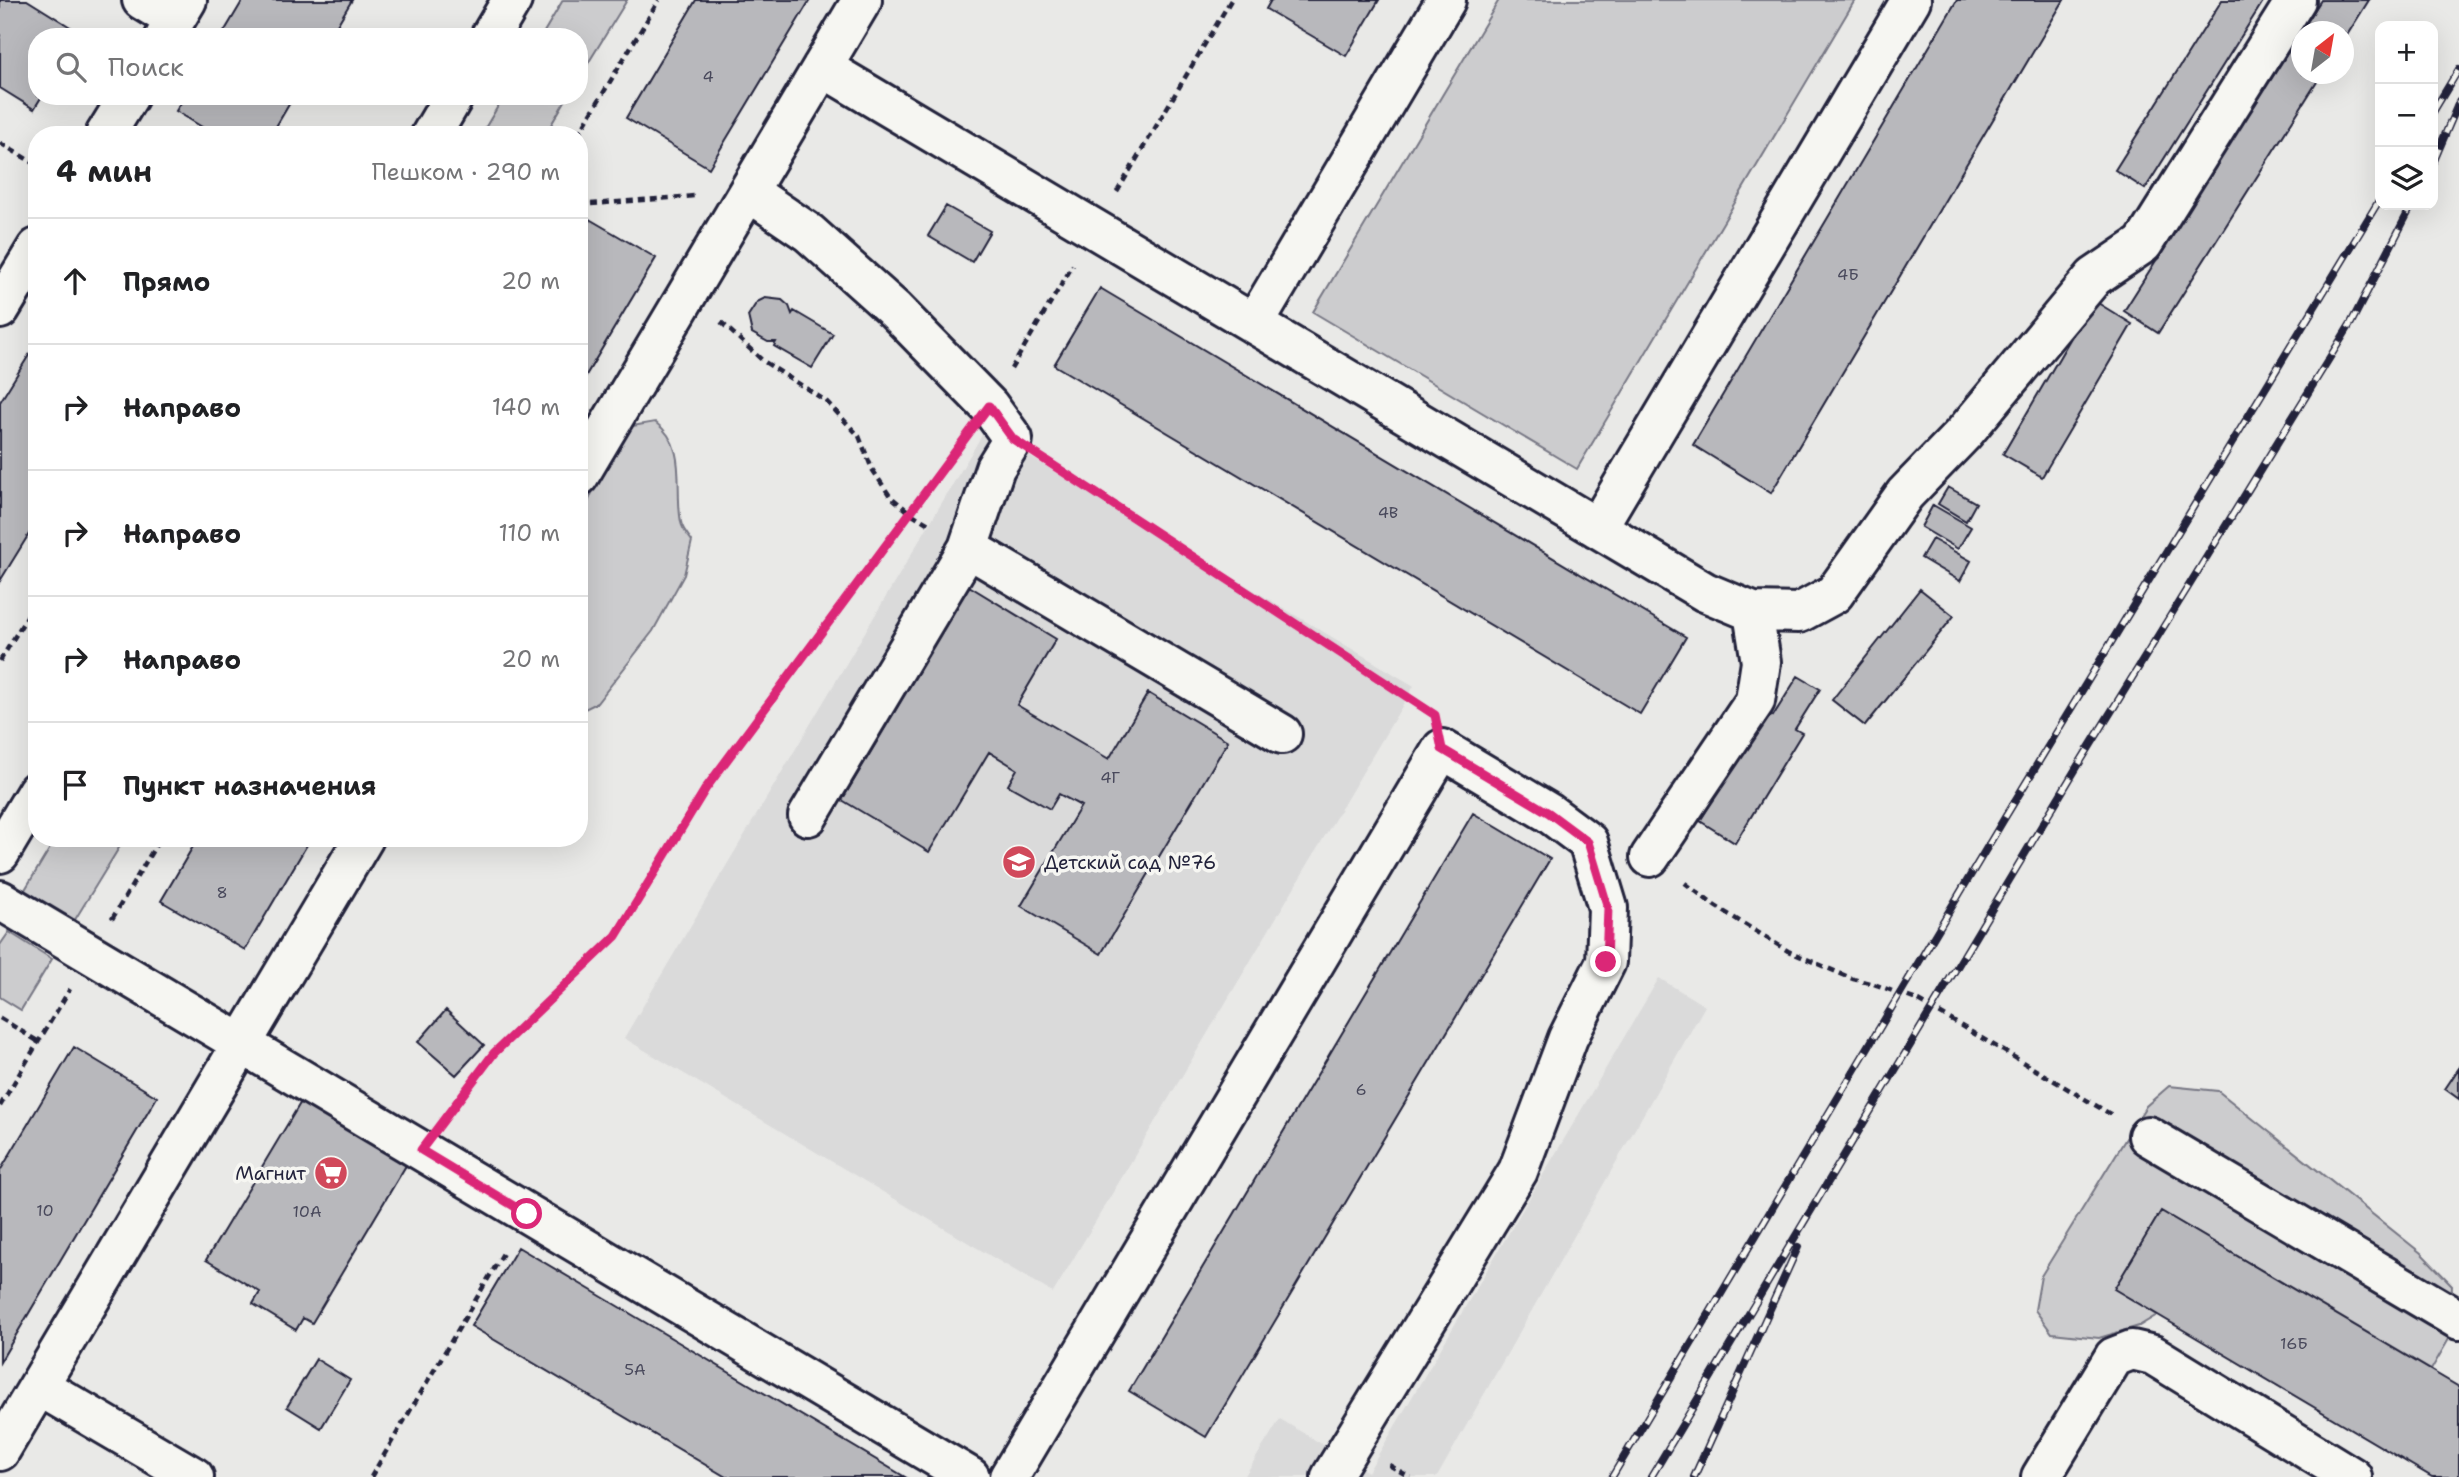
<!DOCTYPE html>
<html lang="ru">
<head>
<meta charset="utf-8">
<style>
	:root { --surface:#fff; --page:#f6f6f6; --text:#202124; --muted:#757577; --line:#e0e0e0 }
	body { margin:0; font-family:"Shantell Sans",sans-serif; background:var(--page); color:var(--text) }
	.controls { position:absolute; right:21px; top:21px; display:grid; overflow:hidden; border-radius:14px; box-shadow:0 7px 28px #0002 }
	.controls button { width:63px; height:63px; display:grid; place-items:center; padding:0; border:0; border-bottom:2px solid var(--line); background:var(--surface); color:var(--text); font:35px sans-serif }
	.compass { position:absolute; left:2291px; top:21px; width:63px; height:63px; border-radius:50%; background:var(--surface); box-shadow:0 7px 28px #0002; rotate:31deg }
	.stop { position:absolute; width:21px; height:21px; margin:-16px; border:5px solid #db2777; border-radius:50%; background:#fff }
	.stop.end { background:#db2777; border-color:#fff; box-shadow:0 2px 7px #0008 }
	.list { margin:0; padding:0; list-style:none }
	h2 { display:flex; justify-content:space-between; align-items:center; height:91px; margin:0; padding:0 28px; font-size:30px }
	h2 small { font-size:23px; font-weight:400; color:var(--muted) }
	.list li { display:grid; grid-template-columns:46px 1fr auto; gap:21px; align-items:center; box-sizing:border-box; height:126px; padding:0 28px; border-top:2px solid var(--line) }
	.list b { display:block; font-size:26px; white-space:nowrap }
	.list em { font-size:23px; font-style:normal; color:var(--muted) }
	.icon { flex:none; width:38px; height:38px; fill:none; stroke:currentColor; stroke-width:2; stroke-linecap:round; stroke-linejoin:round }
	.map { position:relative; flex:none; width:2459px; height:1477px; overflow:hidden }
	.search { position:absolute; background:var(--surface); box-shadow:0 7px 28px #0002; left:28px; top:28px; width:560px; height:77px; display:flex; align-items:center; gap:18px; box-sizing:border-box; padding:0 24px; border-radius:28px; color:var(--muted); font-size:26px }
	.panel { position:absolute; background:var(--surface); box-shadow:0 7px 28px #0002; left:28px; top:126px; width:560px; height:721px; border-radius:28px }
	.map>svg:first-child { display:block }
	.built { fill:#dadada }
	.green { fill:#ccccce; stroke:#777784; stroke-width:2 }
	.building { fill:#b8b8bc; stroke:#22223b; stroke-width:2 }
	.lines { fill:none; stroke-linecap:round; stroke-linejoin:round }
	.minor-casing { stroke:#22223b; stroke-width:44 }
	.major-casing { stroke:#22223b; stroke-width:44 }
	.path { stroke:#22223b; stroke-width:4.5; stroke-dasharray:7 5; stroke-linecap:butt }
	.minor { stroke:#f6f6f2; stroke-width:38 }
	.major { stroke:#f6f6f2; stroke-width:38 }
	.rail-casing { stroke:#22223b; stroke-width:8 }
	.rail { stroke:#f6f6f2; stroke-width:5; stroke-dasharray:16; stroke-linecap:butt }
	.route { stroke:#db2777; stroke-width:9 }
	.labels { text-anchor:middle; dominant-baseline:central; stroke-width:7; stroke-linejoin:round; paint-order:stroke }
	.number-label { font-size:16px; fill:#48485b }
	.poi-label { font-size:19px; fill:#22223b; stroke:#f6f6f2; text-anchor:start }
</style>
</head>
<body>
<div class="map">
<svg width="2459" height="1477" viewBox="0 0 2459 1477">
	<rect width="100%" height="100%" fill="#e9e9e7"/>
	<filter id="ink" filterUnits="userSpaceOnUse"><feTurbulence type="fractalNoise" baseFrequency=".0143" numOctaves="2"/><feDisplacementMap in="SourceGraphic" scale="14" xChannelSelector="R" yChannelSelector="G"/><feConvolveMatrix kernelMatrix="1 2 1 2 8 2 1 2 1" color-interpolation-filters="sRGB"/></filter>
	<g filter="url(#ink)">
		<path class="built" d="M985,430L1414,686L1053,1293L624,1038Z
			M1659,978L1705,1006L1437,1477H1244L1280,1419L1368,1472Z"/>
		<path class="green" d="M563,0H627L579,78V37H541Z
			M1499,0H1855L1577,469L1313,312Z
			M504,96H568L545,135H481Z
			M655,422C689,447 674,487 681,522C682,529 688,535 692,541L684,575L653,631L597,703L579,712V523L601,472L627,427Z
			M56,838H125L73,923L23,893Z
			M9,932L52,959L21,1010L0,997V945Z
			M2169,1086L2218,1091L2421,1253L2452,1285L2449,1339L2431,1370L2161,1211L2115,1289L2157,1315L2139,1326L2099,1338L2052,1333L2035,1310L2041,1276L2146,1106Z"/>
		<path class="building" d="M0,0H27L80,33L78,37H37V96H42L34,109L0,88Z
			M243,0H352L330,37H221Z
			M696,0H810L709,168L626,118Z
			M1271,0H1379L1346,56L1266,9Z
			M1957,0H2064L1771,493L1693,445Z
			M2222,0H2264L2145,189L2115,170Z
			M2321,0H2369L2344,40V32H2302V74H2322L2158,333L2124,311Z
			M185,96H294L271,135H215L176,111Z
			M946,206L990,231L972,262L928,236Z
			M579,213L656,258L579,387Z
			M1100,288L1686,637L1640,714L1054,365Z
			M765,298L782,300L789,306L792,314L794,311L833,334L812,368L774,346L776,342H768L752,333L748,316L757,302Z
			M2093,300L2132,324L2042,477L2003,454Z
			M37,342V521L0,581V402Z
			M1948,487L1976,503L1966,521L1938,504Z
			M1933,505L1971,527L1958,549L1921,527Z
			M1932,539L1971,561L1960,581L1921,558Z
			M969,586L1056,639L1017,705L1109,759L1148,693L1228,741L1101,954L1021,906L1081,806L1059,794L1050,809L1008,785L1017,769L989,752L929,852L842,800Z
			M1920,589L1954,616L1865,726L1832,700Z
			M1798,676L1820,689L1795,729L1802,733L1735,843L1700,821L1767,712L1773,716Z
			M1473,813L1550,859L1206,1437L1129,1391Z
			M198,838H311L245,950L161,901Z
			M446,1010L484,1045L456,1075L418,1042Z
			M74,1047L157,1097L0,1362V1171Z
			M2459,1068V1099L2445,1089Z
			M302,1100L408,1162L312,1323L303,1318L296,1330L253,1304L260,1292L206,1260Z
			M2161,1211L2459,1387V1477H2432L2114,1289Z
			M518,1247L594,1292L905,1477H726L471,1326Z
			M316,1359L350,1380L321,1428L287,1407Z"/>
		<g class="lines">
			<g class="minor-casing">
				<path id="minor" d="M142,0L175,20
					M165,37L187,0
					M822,67L1705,592L1753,612L1799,613L1834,594L1905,494L1964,433L2094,277L2143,244L2296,0
					M105,135L129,96
					M749,192L809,233L895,310L989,406L1013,439L995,468L968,548L808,816
					M0,309L37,248
					M1254,324L1446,0
					M579,476L862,0
					M1597,528L1911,0
					M968,548L1282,734
					M1650,857L1755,701L1761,662L1753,612
					M0,900L970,1477
					M2148,1136L2459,1320
					M39,1386L194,1477
					M0,1451L364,838
					M1009,1477L1442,749L1549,813L1588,842L1608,908L1606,962L1568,1038L1518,1171L1331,1477
					M2041,1477L2114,1357L2132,1350L2153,1355L2352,1477"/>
			</g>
			<g class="major-casing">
				<path id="major" d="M490,37L512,0
					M431,135L454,96
					M0,853L37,791"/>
			</g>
			<path class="path" d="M578,135L659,0
				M0,143L37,165
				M1117,192L1231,0
				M579,205L695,196
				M721,322L763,361L826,401L859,436L872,469L890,496L909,512L932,526
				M1011,369L1073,265
				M1049,462L1428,710
				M0,661L37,600
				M1685,883L1715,906L1788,951L1853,979L1874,984L1919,1001L2112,1115
				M112,919L160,838
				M0,1018L39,1042
				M0,1106L70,989
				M445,1118L494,1053L616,936L706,788L951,457
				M1389,1465L1410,1477
				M371,1477L505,1250"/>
			<use href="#minor" class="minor"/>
			<use href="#major" class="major"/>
			<g class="rail-casing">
				<path id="rail" d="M2433,112L2459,69
					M2433,163L2459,102
					M1612,1477L2004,819L2380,199
					M1651,1477L2077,767L2351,323L2412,205
					M1694,1477L1798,1247"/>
			</g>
			<use href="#rail" class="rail"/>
		</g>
	</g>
	<g class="lines" filter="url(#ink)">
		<path class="route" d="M527,1214L421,1150L494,1053L616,936L706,788L989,406L1013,439L1435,715L1442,749L1549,813L1588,842L1608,908L1606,962"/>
	</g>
	<defs>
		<g id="school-disc" transform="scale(1.75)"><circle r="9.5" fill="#d1495b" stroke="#f6f6f2"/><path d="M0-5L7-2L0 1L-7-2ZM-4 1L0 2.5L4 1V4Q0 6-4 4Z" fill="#fff"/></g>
		<g id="supermarket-disc" transform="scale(1.75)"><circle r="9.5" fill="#d1495b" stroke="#f6f6f2"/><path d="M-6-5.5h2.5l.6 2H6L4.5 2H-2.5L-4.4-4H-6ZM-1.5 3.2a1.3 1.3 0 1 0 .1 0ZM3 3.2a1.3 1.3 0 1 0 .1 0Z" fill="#fff"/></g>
	</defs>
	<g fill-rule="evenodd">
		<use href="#school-disc" x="1019" y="862"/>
		<use href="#supermarket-disc" x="331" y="1173"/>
	</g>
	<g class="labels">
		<g class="number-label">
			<text x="708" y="76">4</text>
			<text x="1848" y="274">4Б</text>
			<text x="1388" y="512">4В</text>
			<text x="1110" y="777">4Г</text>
			<text x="222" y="892">8</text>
			<text x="1361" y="1089">6</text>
			<text x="45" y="1210">10</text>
			<text x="307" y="1211">10А</text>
			<text x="2294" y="1343">16Б</text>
			<text x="635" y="1369">5А</text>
		</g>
		<g class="poi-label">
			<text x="1044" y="862">Детский сад №76</text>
			<text x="306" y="1173" text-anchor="end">Магнит</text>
		</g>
	</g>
</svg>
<div class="controls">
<button>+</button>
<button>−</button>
<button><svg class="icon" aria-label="layers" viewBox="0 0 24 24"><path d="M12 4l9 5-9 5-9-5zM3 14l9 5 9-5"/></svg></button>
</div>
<svg class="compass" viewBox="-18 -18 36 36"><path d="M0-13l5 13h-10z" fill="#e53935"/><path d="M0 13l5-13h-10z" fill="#757577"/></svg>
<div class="stop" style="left:527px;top:1214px"></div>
<div class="stop end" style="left:1606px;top:962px"></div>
<div class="search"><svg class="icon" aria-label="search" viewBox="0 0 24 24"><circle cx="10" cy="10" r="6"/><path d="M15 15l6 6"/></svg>Поиск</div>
<section class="panel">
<h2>4 мин<small>Пешком · 290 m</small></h2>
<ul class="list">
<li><svg class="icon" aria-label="ahead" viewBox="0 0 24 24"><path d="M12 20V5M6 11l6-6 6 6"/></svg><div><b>Прямо</b></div><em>20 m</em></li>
<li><svg class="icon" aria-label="right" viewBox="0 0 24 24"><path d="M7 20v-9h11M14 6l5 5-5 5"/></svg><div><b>Направо</b></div><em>140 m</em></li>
<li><svg class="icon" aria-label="right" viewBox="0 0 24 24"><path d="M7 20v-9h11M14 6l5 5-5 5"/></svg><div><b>Направо</b></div><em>110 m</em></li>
<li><svg class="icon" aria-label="right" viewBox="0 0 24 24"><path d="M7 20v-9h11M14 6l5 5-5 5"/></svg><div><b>Направо</b></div><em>20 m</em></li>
<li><svg class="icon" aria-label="arrive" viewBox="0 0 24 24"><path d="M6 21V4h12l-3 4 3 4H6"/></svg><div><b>Пункт назначения</b></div></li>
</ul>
</section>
</div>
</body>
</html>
